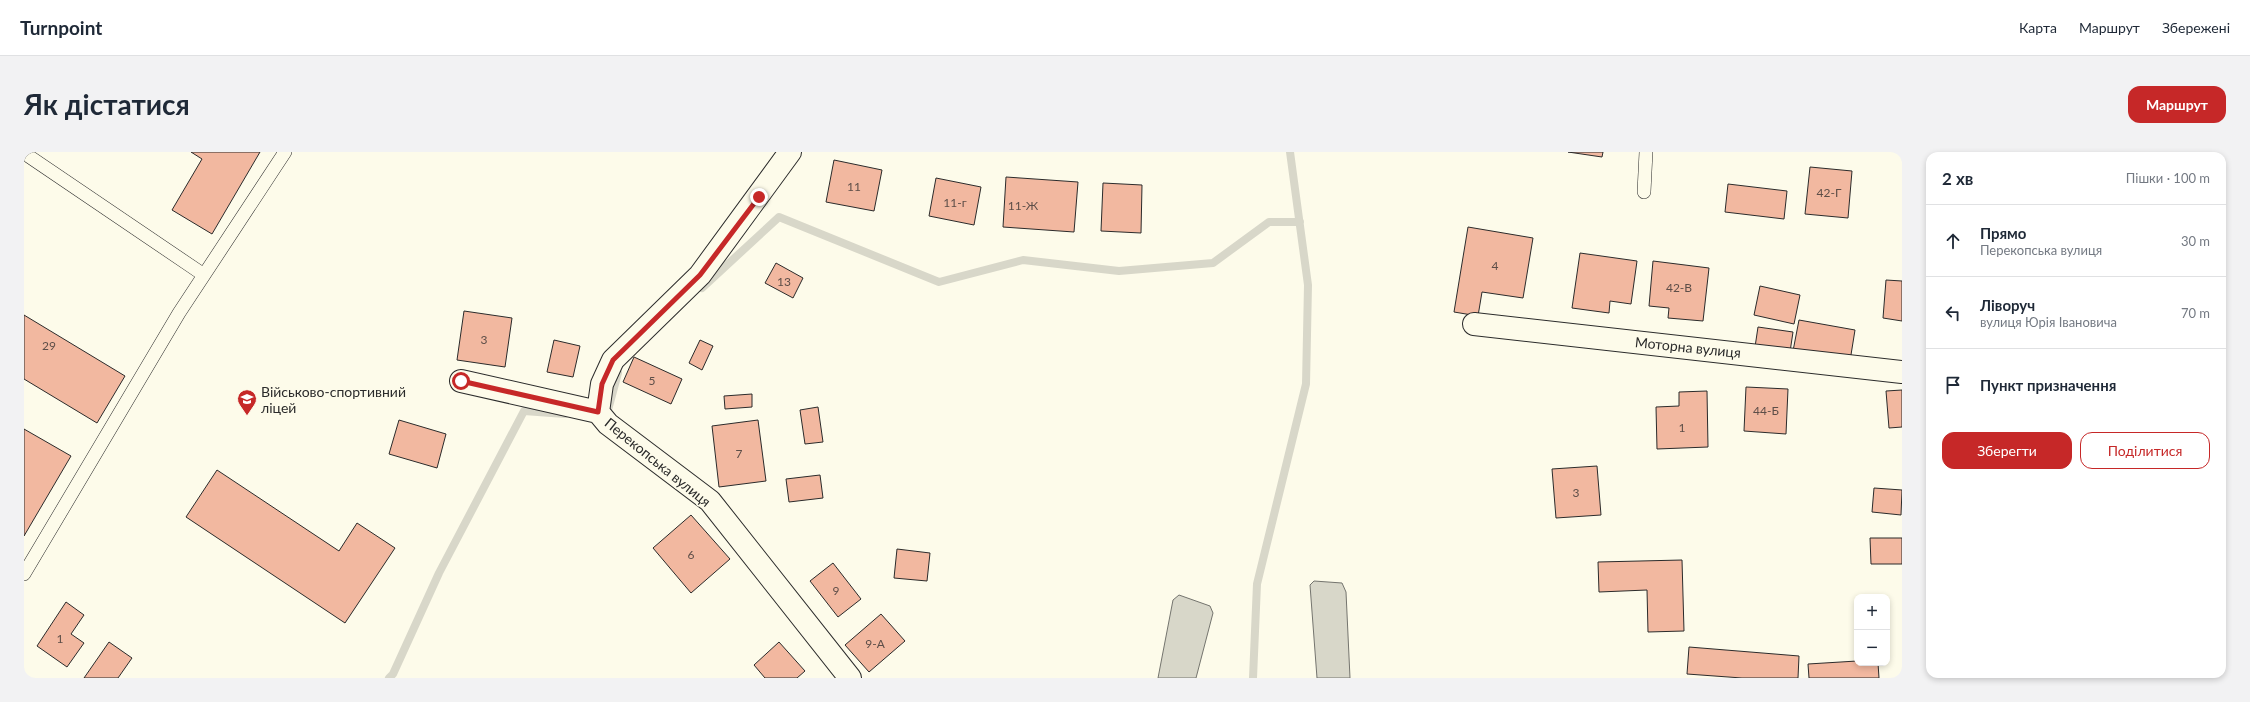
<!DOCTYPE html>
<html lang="uk">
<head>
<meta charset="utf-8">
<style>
	:root { --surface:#fff; --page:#f2f2f3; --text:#1f2937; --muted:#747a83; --line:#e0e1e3; --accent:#c62828 }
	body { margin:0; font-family:Lato,sans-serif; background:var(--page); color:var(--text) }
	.controls { position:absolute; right:12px; bottom:12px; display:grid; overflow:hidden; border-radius:8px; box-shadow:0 2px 6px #0003 }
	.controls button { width:36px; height:36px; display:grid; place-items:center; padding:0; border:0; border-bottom:1px solid var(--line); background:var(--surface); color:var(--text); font:20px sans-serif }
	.stop { position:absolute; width:12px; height:12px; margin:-9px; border:3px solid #c62828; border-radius:50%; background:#fff }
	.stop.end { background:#c62828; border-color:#fff; box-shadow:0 1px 4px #0008 }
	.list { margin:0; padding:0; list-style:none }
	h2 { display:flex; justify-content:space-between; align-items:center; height:52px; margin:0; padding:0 16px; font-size:17px }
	h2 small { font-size:13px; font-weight:400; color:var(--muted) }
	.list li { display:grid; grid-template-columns:26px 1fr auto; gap:12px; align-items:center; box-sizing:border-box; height:72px; padding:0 16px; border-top:1px solid var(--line) }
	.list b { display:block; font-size:15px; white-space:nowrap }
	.list p { margin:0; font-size:13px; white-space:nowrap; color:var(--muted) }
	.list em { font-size:13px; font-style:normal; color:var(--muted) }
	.actions { display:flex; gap:8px; padding:12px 16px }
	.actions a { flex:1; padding:9px 0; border:1px solid var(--accent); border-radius:12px; text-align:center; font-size:14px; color:var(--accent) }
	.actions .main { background:var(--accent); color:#fff }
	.icon { flex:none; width:22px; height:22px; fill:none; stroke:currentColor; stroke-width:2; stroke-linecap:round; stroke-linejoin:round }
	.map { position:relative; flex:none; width:1878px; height:526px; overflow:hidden; border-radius:12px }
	header { display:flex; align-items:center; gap:24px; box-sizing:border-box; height:56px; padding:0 20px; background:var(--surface); border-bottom:1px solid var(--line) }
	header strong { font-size:19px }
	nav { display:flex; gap:22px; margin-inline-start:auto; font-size:14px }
	.intro { display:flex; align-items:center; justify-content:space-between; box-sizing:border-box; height:96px; padding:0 24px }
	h1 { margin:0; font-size:28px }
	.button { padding:10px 18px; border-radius:12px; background:var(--accent); color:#fff; font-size:14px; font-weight:700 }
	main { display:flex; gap:24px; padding:0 24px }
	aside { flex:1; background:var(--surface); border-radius:12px; box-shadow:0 2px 6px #0003 }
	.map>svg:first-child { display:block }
	.water { fill:#d8d7c9; stroke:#74746e }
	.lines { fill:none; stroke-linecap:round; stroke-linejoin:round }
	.stream { stroke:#d8d7c9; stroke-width:8 }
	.building { fill:#f2b8a0; stroke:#2b2b2b }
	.lane-casing { stroke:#2b2b2b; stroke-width:14 }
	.street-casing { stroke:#2b2b2b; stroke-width:24 }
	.lane { stroke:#fdfbea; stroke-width:13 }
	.street { stroke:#fdfbea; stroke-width:22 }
	.route { stroke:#c62828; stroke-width:5 }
	.labels { text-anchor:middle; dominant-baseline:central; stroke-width:3; stroke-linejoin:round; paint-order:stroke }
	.number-label { font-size:12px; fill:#5d4e48 }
	.street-label { font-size:14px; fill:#2b2b2b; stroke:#fdfbea }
	.poi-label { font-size:14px; fill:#2b2b2b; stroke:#fdfbea; text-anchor:start }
</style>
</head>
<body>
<header>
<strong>Turnpoint</strong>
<nav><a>Карта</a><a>Маршрут</a><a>Збережені</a></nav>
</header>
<div class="intro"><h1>Як дістатися</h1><a class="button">Маршрут</a></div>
<main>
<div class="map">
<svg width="1878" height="526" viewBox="0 0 1878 526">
	<rect width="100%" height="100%" fill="#fdfbea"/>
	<path class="water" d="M1290,429L1318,431L1322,440L1326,526H1293L1286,433Z
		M1155,443L1186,454L1189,461L1172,526H1134L1149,448Z"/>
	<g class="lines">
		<path class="stream" d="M678,136L755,65L915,130L999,108L1095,119L1189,111L1245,70H1276
			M584,258L594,221
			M365,526L369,522L415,421L500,259L541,262
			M1229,526L1233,432L1282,232L1284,133L1266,0"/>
	</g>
	<path class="building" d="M167,0H236L188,82L148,58L178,7Z
		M1544,0H1579L1578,5Z
		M810,8L858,18L850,59L802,50Z
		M1786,15L1828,19L1824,66L1781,62Z
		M982,25L1054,30L1050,80L979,75Z
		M912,26L957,35L950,73L905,64Z
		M1079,31L1118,33L1117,81L1077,79Z
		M1704,32L1763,39L1760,67L1701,60Z
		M1444,75L1509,86L1499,146L1458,140L1454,164L1430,160Z
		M1556,101L1613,109L1607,152L1586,149L1585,161L1548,156Z
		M1629,109L1685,116L1679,169L1644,166L1645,156L1625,154Z
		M752,111L779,126L769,146L741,131Z
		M1862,128L1878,129V169L1859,166Z
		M1736,134L1776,143L1770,172L1730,163Z
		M440,159L488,166L481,215L433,208Z
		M0,163L101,224L73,271L0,227Z
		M1775,168L1831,178L1826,209L1769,199Z
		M1734,175L1769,180L1766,200L1731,195Z
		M530,188L556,194L549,225L523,220Z
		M676,188L689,194L678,218L665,211Z
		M610,205L658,227L647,252L599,230Z
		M1722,235L1764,237L1762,282L1720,279Z
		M1878,238V275L1865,276L1862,239Z
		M1683,239L1684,295L1633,297L1632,255L1655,254V240Z
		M728,242V255L701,257L700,244Z
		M794,255L799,290L781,292L776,258Z
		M375,268L422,282L413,316L365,302Z
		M734,268L742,329L695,335L688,274Z
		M0,277L47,304L0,384Z
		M1573,314L1577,363L1532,366L1528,317Z
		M193,318L315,399L333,371L371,396L321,471L162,365Z
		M796,323L799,346L765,350L762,327Z
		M1850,336L1878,338L1877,363L1848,360Z
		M667,363L706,407L667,441L629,396Z
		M1846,386H1878V412H1847Z
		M873,397L906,401L903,429L870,426Z
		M1658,408L1660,479L1624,480L1623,438L1575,440L1574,410Z
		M809,411L837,447L814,465L786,429Z
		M42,450L60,463L47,482L60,491L43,515L13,494Z
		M857,462L881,489L845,520L821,493Z
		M85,490L108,506L94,526H60Z
		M755,490L781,519L773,526H741L730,513Z
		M1665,495L1775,504L1774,526H1718L1663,522Z
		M1833,509V511H1854L1855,526H1785L1784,512Z"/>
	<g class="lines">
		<g class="lane-casing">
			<path id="lane" d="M0,1L180,123
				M1620,40L1622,0
				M0,422L155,161L261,0"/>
		</g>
		<g class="street-casing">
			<path id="street" d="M1450,172L1878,220
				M437,229L574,260L584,272L686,349L826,526
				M574,260L578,232L589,208L676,123L766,0"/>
		</g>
		<use href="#lane" class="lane"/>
		<use href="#street" class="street"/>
	</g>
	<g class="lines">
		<path class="route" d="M437,229L574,260L578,232L589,208L676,123L735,45"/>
	</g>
	<defs>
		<g id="school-pin" transform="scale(1)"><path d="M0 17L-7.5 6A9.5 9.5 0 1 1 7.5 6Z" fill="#c62828" stroke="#fdfbea"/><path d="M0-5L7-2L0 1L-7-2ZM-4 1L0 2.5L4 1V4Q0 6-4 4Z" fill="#fff"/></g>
	</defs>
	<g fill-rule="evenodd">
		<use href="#school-pin" x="223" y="247"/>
	</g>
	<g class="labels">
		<g class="number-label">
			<text x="830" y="34">11</text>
			<text x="1805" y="40">42-Г</text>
			<text x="931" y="50">11-г</text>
			<text x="999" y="53">11-Ж</text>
			<text x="1471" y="113">4</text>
			<text x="760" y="129">13</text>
			<text x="1655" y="135">42-В</text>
			<text x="460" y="187">3</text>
			<text x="25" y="193">29</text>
			<text x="628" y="228">5</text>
			<text x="1742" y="258">44-Б</text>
			<text x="1658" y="275">1</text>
			<text x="715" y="301">7</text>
			<text x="1552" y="340">3</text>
			<text x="667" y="402">6</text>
			<text x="812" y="438">9</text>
			<text x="36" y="486">1</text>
			<text x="851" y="491">9-А</text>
		</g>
		<g class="street-label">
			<text transform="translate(1664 195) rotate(6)">Моторна вулиця</text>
			<text transform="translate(634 310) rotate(39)">Перекопська вулиця</text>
		</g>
		<g class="poi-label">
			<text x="237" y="239">Військово-спортивний<tspan x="237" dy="16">ліцей</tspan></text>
		</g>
	</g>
</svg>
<div class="controls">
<button>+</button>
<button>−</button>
</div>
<div class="stop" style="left:437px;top:229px"></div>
<div class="stop end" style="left:735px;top:45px"></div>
</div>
<aside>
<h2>2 хв<small>Пішки · 100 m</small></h2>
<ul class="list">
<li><svg class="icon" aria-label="ahead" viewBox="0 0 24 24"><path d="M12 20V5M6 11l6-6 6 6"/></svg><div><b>Прямо</b><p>Перекопська вулиця</p></div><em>30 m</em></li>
<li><svg class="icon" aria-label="left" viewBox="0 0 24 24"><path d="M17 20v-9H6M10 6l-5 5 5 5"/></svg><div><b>Ліворуч</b><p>вулиця Юрія Івановича</p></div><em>70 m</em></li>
<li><svg class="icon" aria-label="arrive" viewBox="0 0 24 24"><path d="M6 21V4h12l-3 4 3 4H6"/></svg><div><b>Пункт призначення</b></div></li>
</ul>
<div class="actions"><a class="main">Зберегти</a><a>Поділитися</a></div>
</aside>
</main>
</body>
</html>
